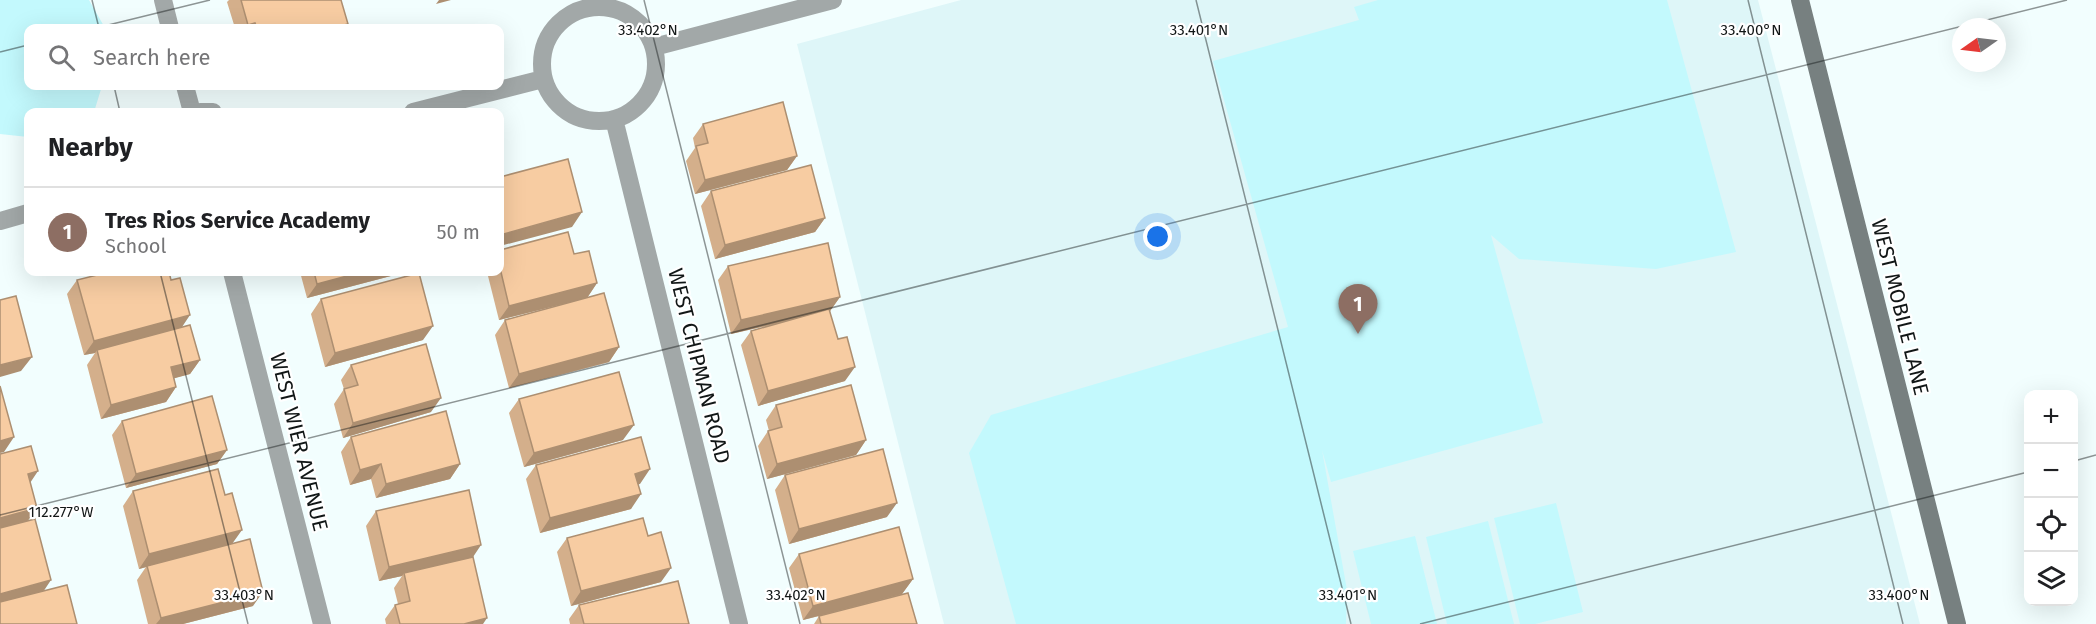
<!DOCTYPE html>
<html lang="en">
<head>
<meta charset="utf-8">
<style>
	:root { --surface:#fff; --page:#f6f6f6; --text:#202124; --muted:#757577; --line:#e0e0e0; --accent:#db2777 }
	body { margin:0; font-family:"Fira Sans",sans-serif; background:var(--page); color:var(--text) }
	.controls { position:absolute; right:18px; bottom:18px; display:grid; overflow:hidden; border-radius:12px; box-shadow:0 6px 24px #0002 }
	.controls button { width:54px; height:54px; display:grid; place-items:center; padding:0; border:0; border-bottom:2px solid var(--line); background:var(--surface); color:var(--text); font:30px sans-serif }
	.compass { position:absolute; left:1952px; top:18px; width:54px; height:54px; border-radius:50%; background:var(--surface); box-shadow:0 6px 24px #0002; rotate:256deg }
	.you { position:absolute; left:1158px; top:237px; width:21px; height:21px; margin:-15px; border:4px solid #fff; border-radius:50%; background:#1a73e8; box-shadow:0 0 0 9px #1a73e833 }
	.badge { display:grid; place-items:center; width:39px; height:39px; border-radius:50%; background:var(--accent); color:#fff; font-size:20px; font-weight:700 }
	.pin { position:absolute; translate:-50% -50px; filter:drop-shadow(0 2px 3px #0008) }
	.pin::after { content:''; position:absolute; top:32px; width:21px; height:18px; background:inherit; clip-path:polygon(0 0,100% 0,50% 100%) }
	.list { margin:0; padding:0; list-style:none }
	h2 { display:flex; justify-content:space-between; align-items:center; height:78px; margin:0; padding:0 24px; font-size:26px }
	h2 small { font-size:20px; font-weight:400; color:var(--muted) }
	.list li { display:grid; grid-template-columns:39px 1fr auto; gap:18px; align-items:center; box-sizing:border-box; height:90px; padding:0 24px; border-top:2px solid var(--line) }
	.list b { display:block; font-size:22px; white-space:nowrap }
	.list p { margin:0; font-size:20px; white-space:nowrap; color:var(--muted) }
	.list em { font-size:20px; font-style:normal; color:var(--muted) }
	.icon { flex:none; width:33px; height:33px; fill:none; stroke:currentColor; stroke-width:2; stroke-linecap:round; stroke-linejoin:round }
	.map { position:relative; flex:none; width:2096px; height:624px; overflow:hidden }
	.search { position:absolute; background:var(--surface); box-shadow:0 6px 24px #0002; left:24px; top:24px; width:480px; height:66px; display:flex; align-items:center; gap:15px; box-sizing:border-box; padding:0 21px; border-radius:12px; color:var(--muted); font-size:22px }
	.panel { position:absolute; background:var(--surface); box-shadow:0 6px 24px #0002; left:24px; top:108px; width:480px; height:168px; border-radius:12px }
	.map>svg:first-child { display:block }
	.built { fill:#def6f8 }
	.green { fill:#c3f9fd }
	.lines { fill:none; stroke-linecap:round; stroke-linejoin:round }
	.street { stroke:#a2a8a8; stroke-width:18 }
	.secondary { stroke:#778080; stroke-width:18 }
	.wall { fill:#d4af8b }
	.shaded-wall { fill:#ad8f71 }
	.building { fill:#f7cca2; stroke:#ad8f71; stroke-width:1.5 }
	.ticks { fill:none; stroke:#111616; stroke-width:1.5; stroke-opacity:0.45 }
	.labels { text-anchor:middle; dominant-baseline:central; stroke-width:4.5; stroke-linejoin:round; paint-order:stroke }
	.street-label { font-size:21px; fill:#111616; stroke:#fff }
	.ticks-label { font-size:15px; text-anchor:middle; fill:#111616; stroke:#fff; stroke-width:4.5; stroke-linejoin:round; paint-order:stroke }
</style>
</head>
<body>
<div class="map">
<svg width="2096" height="624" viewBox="0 0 2096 624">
	<rect width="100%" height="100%" fill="#f2fefe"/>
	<path class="built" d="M961,0H1758L1920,624H944L797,44Z"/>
	<path class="green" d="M0,0H89L105,28H28V86H102L94,112H28V137L0,134Z
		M1378,0H1667L1736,252L1656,269L1519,259L1491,235L1543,423L1331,482L1322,450L1347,590L1346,624H1016L969,453L991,415L1288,327L1213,61L1359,20L1354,7Z
		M1556,503L1583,612L1535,624H1520L1494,518Z
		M1488,521L1514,624H1447L1426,537Z
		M1415,536L1437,624H1371L1353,551Z"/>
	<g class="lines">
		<path class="street" d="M163,0L170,28
			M542 64a57 57 0 1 1 114 0a57 57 0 1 1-114 0Z
			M654,47L833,0
			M185,86L192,112
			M200,112H213
			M413,112L543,79
			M614,119L739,624
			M0,221L28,213
			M232,272L322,624"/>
		<path class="secondary" d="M1800,0L1957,624"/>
	</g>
	<path class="wall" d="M229,0H341L348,24L345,28H235L227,2Z
		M703,124L797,156L787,170L695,194L686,161L695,148L693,138Z
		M711,191L825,218L815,232L715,259L701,206Z
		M500,250L574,254L597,283L587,298L499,320L487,272H500Z
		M728,266L840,297L830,311L845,381L758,406L741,345L751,331L780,323L731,334L718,280Z
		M300,272H406L307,298Z
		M77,280L182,327L200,360L190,374L174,378L176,387L166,402L101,419L87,365L95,353L84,355L67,294Z
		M321,299L423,340L325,367L311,314Z
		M505,320L619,347L609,362L509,388L495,335Z
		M351,365L431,412L343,438L334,404L344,389L341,380Z
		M519,399L623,440L524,467L509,413Z
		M776,405L866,440L856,455L767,479L758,446L768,431H769L766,420Z
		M122,421L227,450L217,464L126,488L112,435Z
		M351,437L460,464L450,479L376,498L371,479L350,485L341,452Z
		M536,465L640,484H638L631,509L540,533L526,479Z
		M785,475L887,517L789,544L775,490Z
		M133,491L232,544L253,606L183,624H148L137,580L146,567L139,569L123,506Z
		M376,511L473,558L483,624H386L385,619L395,605L398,604L394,588L402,576L379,581L366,526Z
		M567,538L661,582L571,606L557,552Z
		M799,554L913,579L902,594L917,624H814L819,616L803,620L789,568Z
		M579,605L689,624H570L569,619Z"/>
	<path class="shaded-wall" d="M439,0H451L436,4Z
		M255,23L251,28H245L248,25Z
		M348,24L345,28H332Z
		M797,156L787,170L695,194L705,180Z
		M582,212L572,227L500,246V235Z
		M825,218L815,232L715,259L725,245Z
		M362,272H406L307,298L317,284Z
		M597,283L587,298L499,320L509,306Z
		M840,297L830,311L731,334L741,320Z
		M190,315L180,330L97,350L95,353L84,355L94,341Z
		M433,326L423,340L325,367L335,353Z
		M619,347L609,362L509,388L519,374Z
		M32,357L21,371L0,377V365Z
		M200,360L190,374L161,382L171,367Z
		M855,367L845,381L758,406L768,391Z
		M176,387L166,402L101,419L111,405Z
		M441,398L431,412L343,438L353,423Z
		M634,425L623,440L524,467L534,453Z
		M14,437L4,452L0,453V441Z
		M866,440L856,455L767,479L777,464Z
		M227,450L217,464L126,488L136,474Z
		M381,464L371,479L350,485L360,470Z
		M460,464L450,479L376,498L386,484Z
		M650,469L640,484L625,488L635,474Z
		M38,471L28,486V474Z
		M641,494L631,509L540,533L550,518Z
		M897,503L887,517L789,544L799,529Z
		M37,508L27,522L0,529V518Z
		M242,530L232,544L139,569L149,554Z
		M481,545L471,560L404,573L402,576L379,581L389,567Z
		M671,568L661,582L571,606L581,591Z
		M913,579L902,594L803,620L813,606Z
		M51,580L41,595L0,606V594Z
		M263,592L253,606L183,624H156L161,618Z
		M487,618L483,624H464Z"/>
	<path class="building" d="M241,0H341L348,24L332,28H257L255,23L248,25Z
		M783,102L797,156L705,180L696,146L708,143L703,124Z
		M568,159L582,212L500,235V177Z
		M811,165L825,218L725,245L711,191Z
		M568,232L574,254L589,251L597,283L509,306L500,268V250Z
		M828,243L840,297L741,320L728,266Z
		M109,272H169L171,280L180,278L190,315L94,341L77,280Z
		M314,272H362L317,284Z
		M419,273L433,326L335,353L321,299Z
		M604,293L619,347L519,374L505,320Z
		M16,296L32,357L0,365V300Z
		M829,309L838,339L847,337L855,367L768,391L751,331Z
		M190,325L200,360L171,367L176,387L111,405L97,350Z
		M426,344L441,398L353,423L344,389L358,385L351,365Z
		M619,372L634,425L534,453L519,399Z
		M851,385L866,440L777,464L768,431L782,427L776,405Z
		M0,386L14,437L0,441Z
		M212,396L227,450L136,474L122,421Z
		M446,411L460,464L386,484L381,464L360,470L351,437Z
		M641,437L650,469L635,474L641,494L550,518L536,465Z
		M31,446L38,471L28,474L37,508L0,518V454Z
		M883,449L897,503L799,529L785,475Z
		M218,469L225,495L232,493L242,530L149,554L133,491Z
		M469,490L481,545L389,567L376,511Z
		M643,518L648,536L661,532L671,568L581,591L567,538Z
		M35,519L51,580L0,594V528Z
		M899,527L913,579L813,606L799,554Z
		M250,539L263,592L161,618L147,566Z
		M473,557L487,618L464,624H400L395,605L410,601L404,573Z
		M678,581L689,624H584L579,605Z
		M67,585L77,624H0V602Z
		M908,593L917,624H821L819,616Z"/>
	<path class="ticks" d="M92,0L99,28M644,0L800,624M1196,0L1351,624M1748,0L1903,624M96,28L210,0M0,52L28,45M114,86L120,112M160,272L248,624M2074,461L2096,455M0,515L2067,0M1420,624L2028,472"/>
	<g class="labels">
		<g class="street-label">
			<text transform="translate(1900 307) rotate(76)">WEST MOBILE LANE</text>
			<text transform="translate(699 366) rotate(76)">WEST CHIPMAN ROAD</text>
			<text transform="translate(299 442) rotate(76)">WEST WIER AVENUE</text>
		</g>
	</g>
	<g class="ticks-label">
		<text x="648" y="35">33.402°N</text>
		<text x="1199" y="35">33.401°N</text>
		<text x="1751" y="35">33.400°N</text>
		<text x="61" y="517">112.277°W</text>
		<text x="244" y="600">33.403°N</text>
		<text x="796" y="600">33.402°N</text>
		<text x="1348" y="600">33.401°N</text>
		<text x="1899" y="600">33.400°N</text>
	</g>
</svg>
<div class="controls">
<button>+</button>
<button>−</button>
<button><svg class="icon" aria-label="locate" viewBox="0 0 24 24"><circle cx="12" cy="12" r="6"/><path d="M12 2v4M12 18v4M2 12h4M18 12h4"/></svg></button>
<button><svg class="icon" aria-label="layers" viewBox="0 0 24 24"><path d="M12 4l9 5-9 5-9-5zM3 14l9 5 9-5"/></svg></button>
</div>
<svg class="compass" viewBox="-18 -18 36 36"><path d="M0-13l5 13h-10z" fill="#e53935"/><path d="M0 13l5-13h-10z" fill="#757577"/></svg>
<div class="you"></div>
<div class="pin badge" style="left:1358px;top:334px;background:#8d6e63">1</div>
<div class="search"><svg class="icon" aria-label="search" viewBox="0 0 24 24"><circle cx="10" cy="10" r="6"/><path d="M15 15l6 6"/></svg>Search here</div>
<section class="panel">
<h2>Nearby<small></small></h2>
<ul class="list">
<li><span class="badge" style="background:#8d6e63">1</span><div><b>Tres Rios Service Academy</b><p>School</p></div><em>50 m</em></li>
</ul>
</section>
</div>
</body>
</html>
